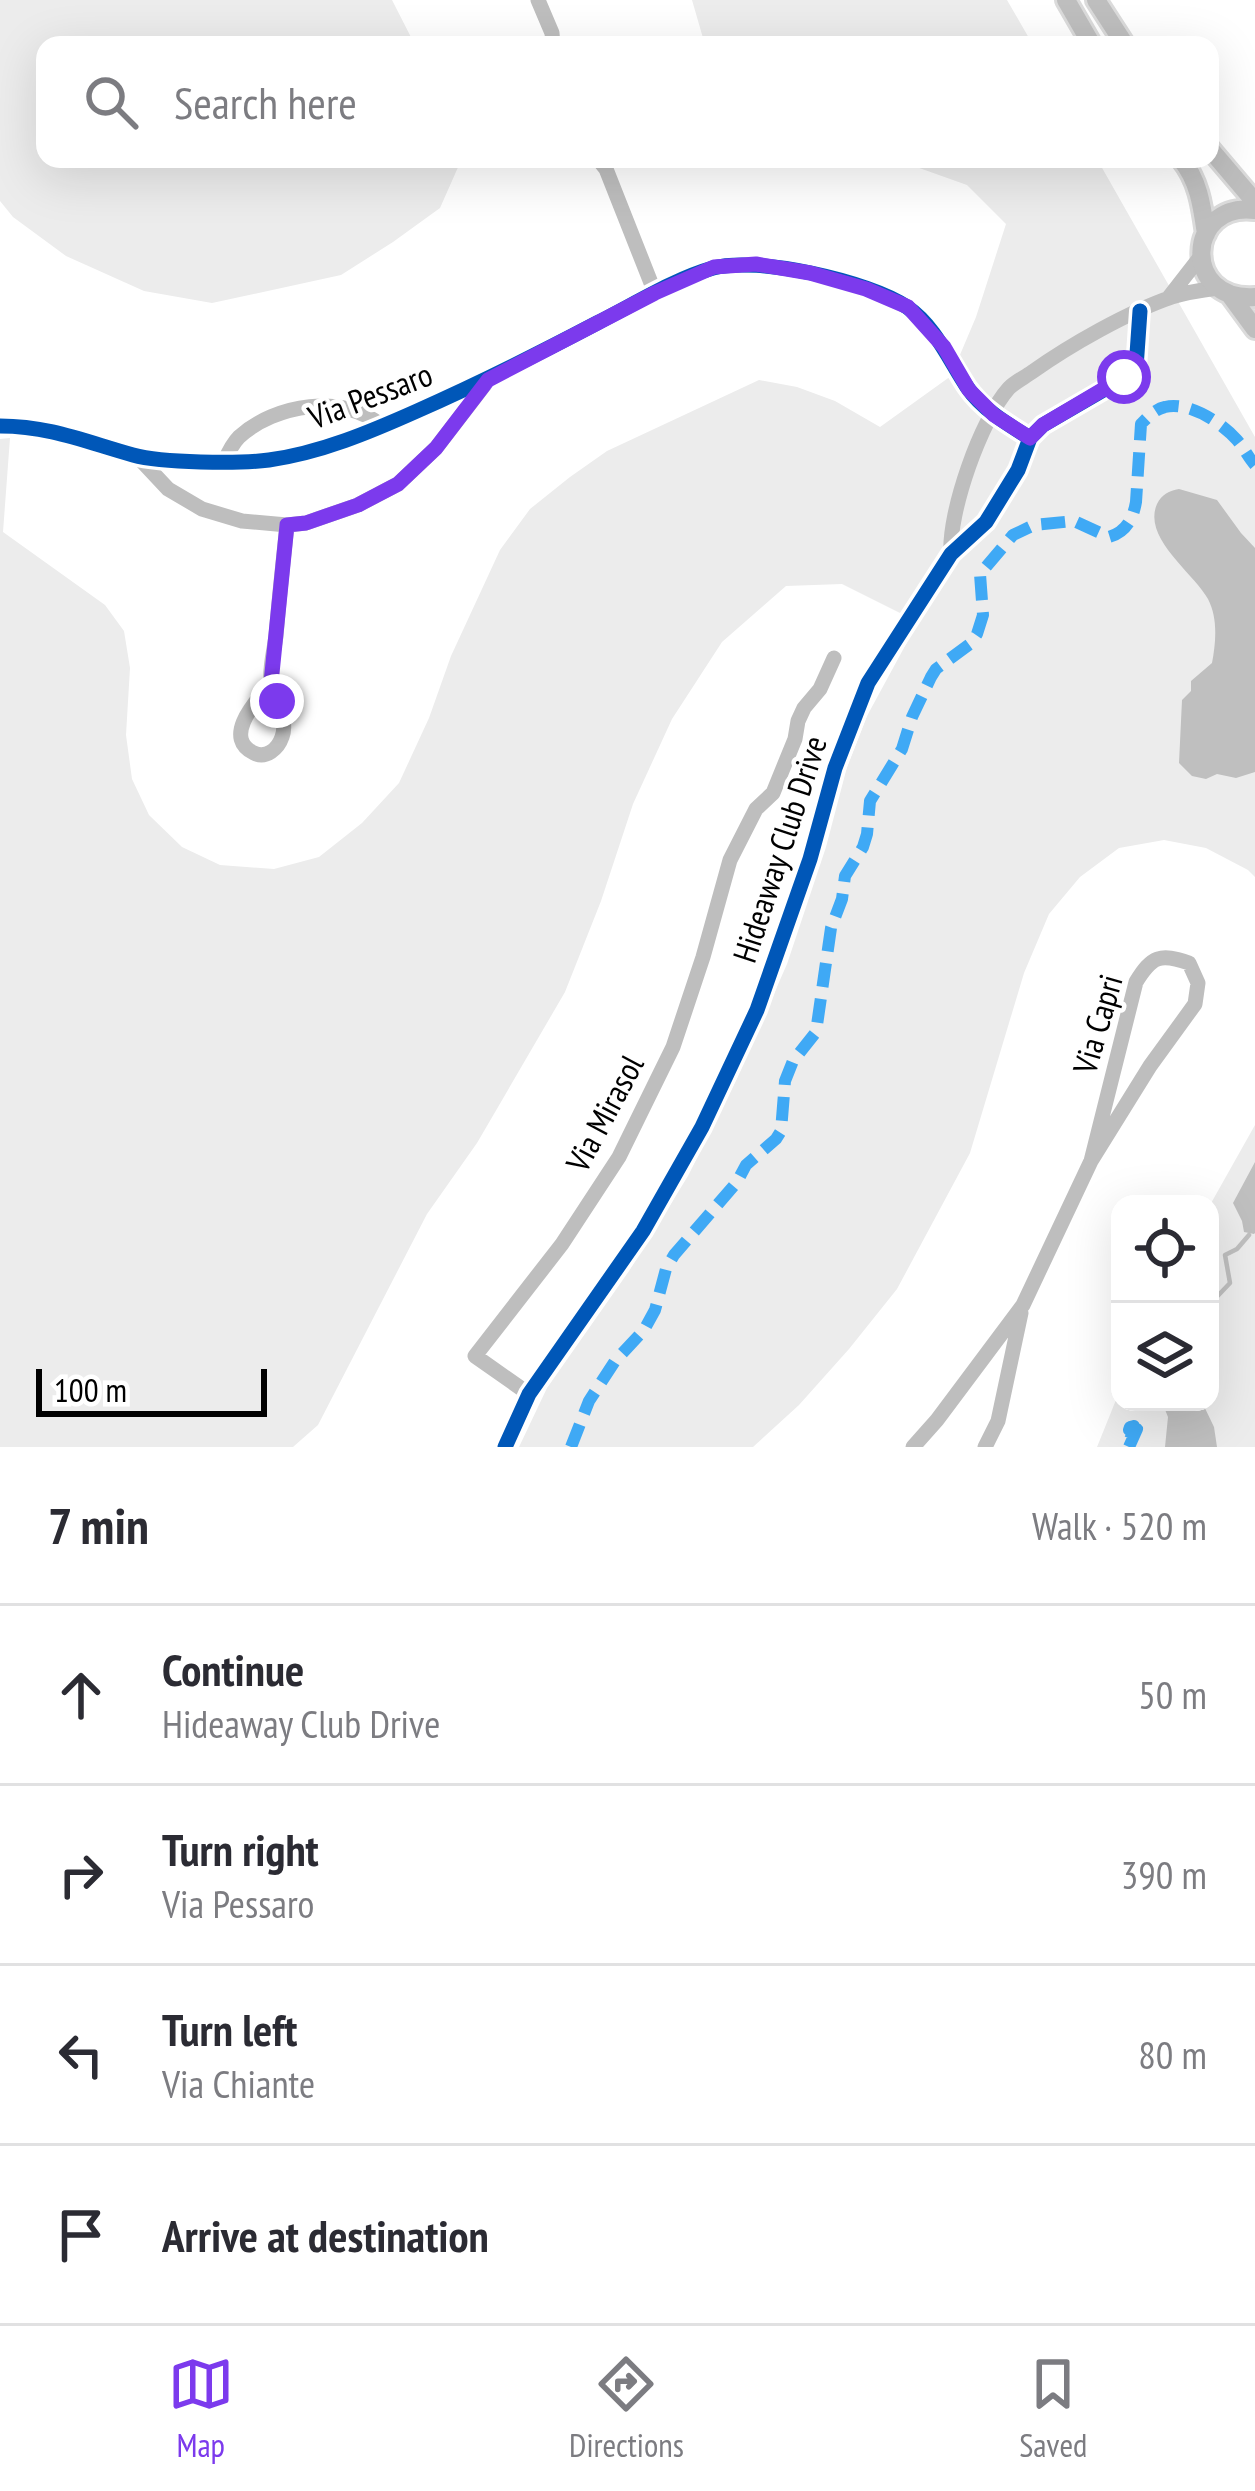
<!DOCTYPE html>
<html lang="en">
<head>
<meta charset="utf-8">
<style>
	:root { --surface:#fff; --page:#f2f2f3; --text:#2b2b33; --muted:#7c7c81; --line:#e1e1e2; --accent:#7c3aed }
	body { margin:0; font-family:"PT Sans Narrow",sans-serif; background:var(--page); color:var(--text) }
	.controls { position:absolute; right:36px; bottom:36px; display:grid; overflow:hidden; border-radius:24px; box-shadow:0 12px 48px #0002 }
	.controls button { width:108px; height:108px; display:grid; place-items:center; padding:0; border:0; border-bottom:3px solid var(--line); background:var(--surface); color:var(--text); font:60px sans-serif }
	.scale { position:absolute; left:36px; bottom:30px; width:231px; box-sizing:border-box; padding-left:12px; border:6px solid #000; border-top:0; font-size:33px; line-height:42px; white-space:nowrap; color:#000; -webkit-text-stroke:9px #fff; paint-order:stroke }
	.stop { position:absolute; width:36px; height:36px; margin:-27px; border:9px solid #7c3aed; border-radius:50%; background:#fff }
	.stop.end { background:#7c3aed; border-color:#fff; box-shadow:0 3px 12px #0008 }
	.list { margin:0; padding:0; list-style:none }
	h2 { display:flex; justify-content:space-between; align-items:center; height:156px; margin:0; padding:0 48px; font-size:51px }
	h2 small { font-size:39px; font-weight:400; color:var(--muted) }
	.list li { display:grid; grid-template-columns:78px 1fr auto; gap:36px; align-items:center; box-sizing:border-box; height:180px; padding:0 48px; border-top:3px solid var(--line) }
	.list b { display:block; font-size:45px; white-space:nowrap }
	.list p { margin:0; font-size:39px; white-space:nowrap; color:var(--muted) }
	.list em { font-size:39px; font-style:normal; color:var(--muted) }
	.icon { flex:none; width:66px; height:66px; fill:none; stroke:currentColor; stroke-width:2; stroke-linecap:round; stroke-linejoin:round }
	.map { position:relative; flex:none; width:1255px; height:1447px; overflow:hidden }
	.search { position:absolute; background:var(--surface); box-shadow:0 12px 48px #0002; left:36px; right:36px; top:36px; height:132px; display:flex; align-items:center; gap:30px; box-sizing:border-box; padding:0 42px; border-radius:24px; color:var(--muted); font-size:45px }
	.sheet { height:876px; background:var(--surface) }
	nav { display:flex; justify-content:space-around; align-items:center; box-sizing:border-box; height:168px; border-top:3px solid var(--line); background:var(--surface); font-size:33px; color:var(--muted) }
	nav a { display:grid; justify-items:center; gap:6px }
	nav .on { color:var(--accent) }
	.map>svg:first-child { display:block }
	.green { fill:#ececec }
	.water { fill:#bfbfbf }
	.lines { fill:none; stroke-linecap:round; stroke-linejoin:round }
	.stream { stroke:#bfbfbf; stroke-width:4.5 }
	.major-casing { stroke:#dbdbdb; stroke-width:24 }
	.minor { stroke:#bebebe; stroke-width:15 }
	.major { stroke:#bebebe; stroke-width:18 }
	.quiet { stroke:#3fa9f5; stroke-width:12; stroke-dasharray:24 12; stroke-linecap:butt }
	.cycleway-casing { stroke:#fff; stroke-width:22 }
	.cycleway { stroke:#0057b8; stroke-width:15 }
	.route { stroke:#7c3aed; stroke-width:15 }
	.labels { text-anchor:middle; dominant-baseline:central; stroke-width:9; stroke-linejoin:round; paint-order:stroke }
	.street-label { font-size:33px; fill:#000; stroke:#fff }
</style>
</head>
<body>
<div class="map">
<svg width="1255" height="1447" viewBox="0 0 1255 1447">
	<rect width="100%" height="100%" fill="#fff"/>
	<path class="green" d="M0,0H392L415,45H45V159H459V165L440,208L393,242L341,275L212,303L144,291L66,256L13,217L0,201Z
		M692,0H1007L1033,45H705Z
		M894,159H1097L1255,437V877L1248,870L1206,848L1164,840L1119,848L1080,877L1049,914L1024,973L970,1153L897,1289L849,1349L799,1405L753,1447H519L547,1388L629,1271L688,1176L737,1078L787,964L826,847L847,767L867,716L918,622L842,584L786,586L722,642L672,719L633,804L601,901L565,992L477,1143L427,1214L318,1425L293,1447H0V439L10,438L3,532L105,605L124,631L130,668L126,735L132,779L149,815L182,847L220,865L274,869L319,857L362,823L399,783L429,718L451,656L500,550L530,509L570,477L607,451L759,380L797,387L835,401L880,427L951,376L976,317L1006,224L967,185Z
		M1255,1125V1447H1097L1120,1390V1402H1210V1205Z"/>
	<path class="water" d="M1179,489L1217,500L1241,533L1255,548V772L1236,778L1217,774L1206,779L1192,776L1179,763L1182,700L1191,691V681L1212,663C1216,642 1218,618 1208,599C1194,573 1142,538 1157,504C1162,494 1169,491 1179,489Z
		M1255,1162V1233L1254,1234L1244,1232L1242,1221L1233,1203Z
		M1162,1402H1202L1214,1427L1217,1447H1165L1168,1417Z"/>
	<g class="lines">
		<path class="stream" d="M1210,1304L1230,1283L1225,1255L1237,1249L1249,1235"/>
		<g class="major-casing">
			<path id="major" d="M1066,0L1092,45
				M1096,0L1125,45
				M1210,149L1255,202
				M1181,159C1199,181 1202,206 1206,234
				M1255,210C1186,201 1181,302 1255,297
				M1230,295L1255,329"/>
		</g>
		<path class="minor" d="M538,0L552,33L553,45
			M598,159L606,169L655,293
			M1169,297L1201,256
			M0,426C50,426 86,442 133,455C162,463 239,464 269,460C320,453 370,432 417,411C478,384 538,354 597,323C633,305 674,279 713,268C757,256 869,281 907,307C935,326 949,360 967,387C982,409 1007,424 1030,438
			M138,457L168,489L202,509L242,521L287,525L306,523L358,505L398,484L436,448L486,383
			M224,462C228,453 232,444 239,437C275,404 344,393 382,426
			M951,554C948,513 981,419 1009,388C1015,382 1025,377 1032,372C1070,345 1128,312 1172,297C1187,292 1202,290 1218,288
			M271,683C258,699 221,737 254,753C266,759 278,749 282,737C289,719 273,700 271,683C269,669 274,651 276,636C279,599 283,562 287,525
			M529,1394L475,1356L562,1244L619,1157L673,1047L703,957L730,860L756,809L773,793L795,739L798,721L804,708L820,689L834,658
			M505,1447L529,1394L643,1231L702,1127L757,1010L810,859L835,768L868,683L951,554L986,522L1018,470L1030,438L1043,425L1124,378L1136,368L1140,311
			M913,1447L937,1420L1023,1305L1091,1161L1150,1066L1195,1004L1198,983L1189,963C1160,953 1152,956 1136,982L1091,1161
			M985,1447L998,1421L1021,1313"/>
		<use href="#major" class="major"/>
		<path class="quiet" d="M571,1447L589,1401L615,1361L644,1330L655,1310L666,1269L674,1255L737,1182L746,1165L776,1139L781,1131L785,1081L793,1061L816,1032L831,928L842,899L845,876L863,847L867,834L870,801L902,749L912,717L931,677L936,669L970,644L977,634L983,615L980,574L1013,535L1034,525L1074,521L1109,537C1126,532 1133,519 1136,502L1141,424C1148,417 1155,409 1165,407C1189,401 1222,423 1237,440C1244,448 1248,457 1255,465
			M1129,1447L1137,1429L1131,1424L1127,1431L1131,1433L1135,1431L1134,1426L1130,1427L1129,1430H1132L1131,1428"/>
		<g class="cycleway-casing">
			<path id="cycleway" d="M0,426C50,426 86,442 133,455C162,463 239,464 269,460C320,453 370,432 417,411C478,384 538,354 597,323C633,305 674,279 713,268C757,256 869,281 907,307C935,326 949,360 967,387C982,409 1007,424 1030,438
				M505,1447L529,1394L643,1231L702,1127L757,1010L810,859L835,768L868,683L951,554L986,522L1018,470L1030,438L1043,425L1124,378L1136,368L1140,311"/>
		</g>
		<use href="#cycleway" class="cycleway"/>
	</g>
	<g class="lines">
		<path class="route" d="M277,701L271,683L287,525L306,523L358,505L398,484L436,448L488,380L655,293L714,267L756,264L810,273L866,289L908,307L944,347L969,390L994,415L1030,438L1043,425L1124,377"/>
	</g>
	<g class="labels">
		<g class="street-label">
			<text transform="translate(370 395) rotate(-21)">Via Pessaro</text>
			<text transform="translate(779 849) rotate(-72)">Hideaway Club Drive</text>
			<text transform="translate(1097 1024) rotate(-74)">Via Capri</text>
			<text transform="translate(604 1113) rotate(-62)">Via Mirasol</text>
		</g>
	</g>
</svg>
<div class="controls">
<button><svg class="icon" aria-label="locate" viewBox="0 0 24 24"><circle cx="12" cy="12" r="6"/><path d="M12 2v4M12 18v4M2 12h4M18 12h4"/></svg></button>
<button><svg class="icon" aria-label="layers" viewBox="0 0 24 24"><path d="M12 4l9 5-9 5-9-5zM3 14l9 5 9-5"/></svg></button>
</div>
<div class="scale">100 m</div>
<div class="stop" style="left:1124px;top:377px"></div>
<div class="stop end" style="left:277px;top:701px"></div>
<div class="search"><svg class="icon" aria-label="search" viewBox="0 0 24 24"><circle cx="10" cy="10" r="6"/><path d="M15 15l6 6"/></svg>Search here</div>
</div>
<section class="sheet">
<h2>7 min<small>Walk · 520 m</small></h2>
<ul class="list">
<li><svg class="icon" aria-label="ahead" viewBox="0 0 24 24"><path d="M12 20V5M6 11l6-6 6 6"/></svg><div><b>Continue</b><p>Hideaway Club Drive</p></div><em>50 m</em></li>
<li><svg class="icon" aria-label="right" viewBox="0 0 24 24"><path d="M7 20v-9h11M14 6l5 5-5 5"/></svg><div><b>Turn right</b><p>Via Pessaro</p></div><em>390 m</em></li>
<li><svg class="icon" aria-label="left" viewBox="0 0 24 24"><path d="M17 20v-9H6M10 6l-5 5 5 5"/></svg><div><b>Turn left</b><p>Via Chiante</p></div><em>80 m</em></li>
<li><svg class="icon" aria-label="arrive" viewBox="0 0 24 24"><path d="M6 21V4h12l-3 4 3 4H6"/></svg><div><b>Arrive at destination</b></div></li>
</ul>
</section>
<nav>
<a class="on"><svg class="icon" aria-label="map" viewBox="0 0 24 24"><path d="M3 6l6-2 6 2 6-2v14l-6 2-6-2-6 2zM9 4v14M15 6v14"/></svg>Map</a>
<a><svg class="icon" aria-label="directions" viewBox="0 0 24 24"><path d="M12 3l9 9-9 9-9-9zM9 14v-3h6M13 9l2 2-2 2"/></svg>Directions</a>
<a><svg class="icon" aria-label="saved" viewBox="0 0 24 24"><path d="M7 4h10v16l-5-4-5 4z"/></svg>Saved</a>
</nav>
</body>
</html>
